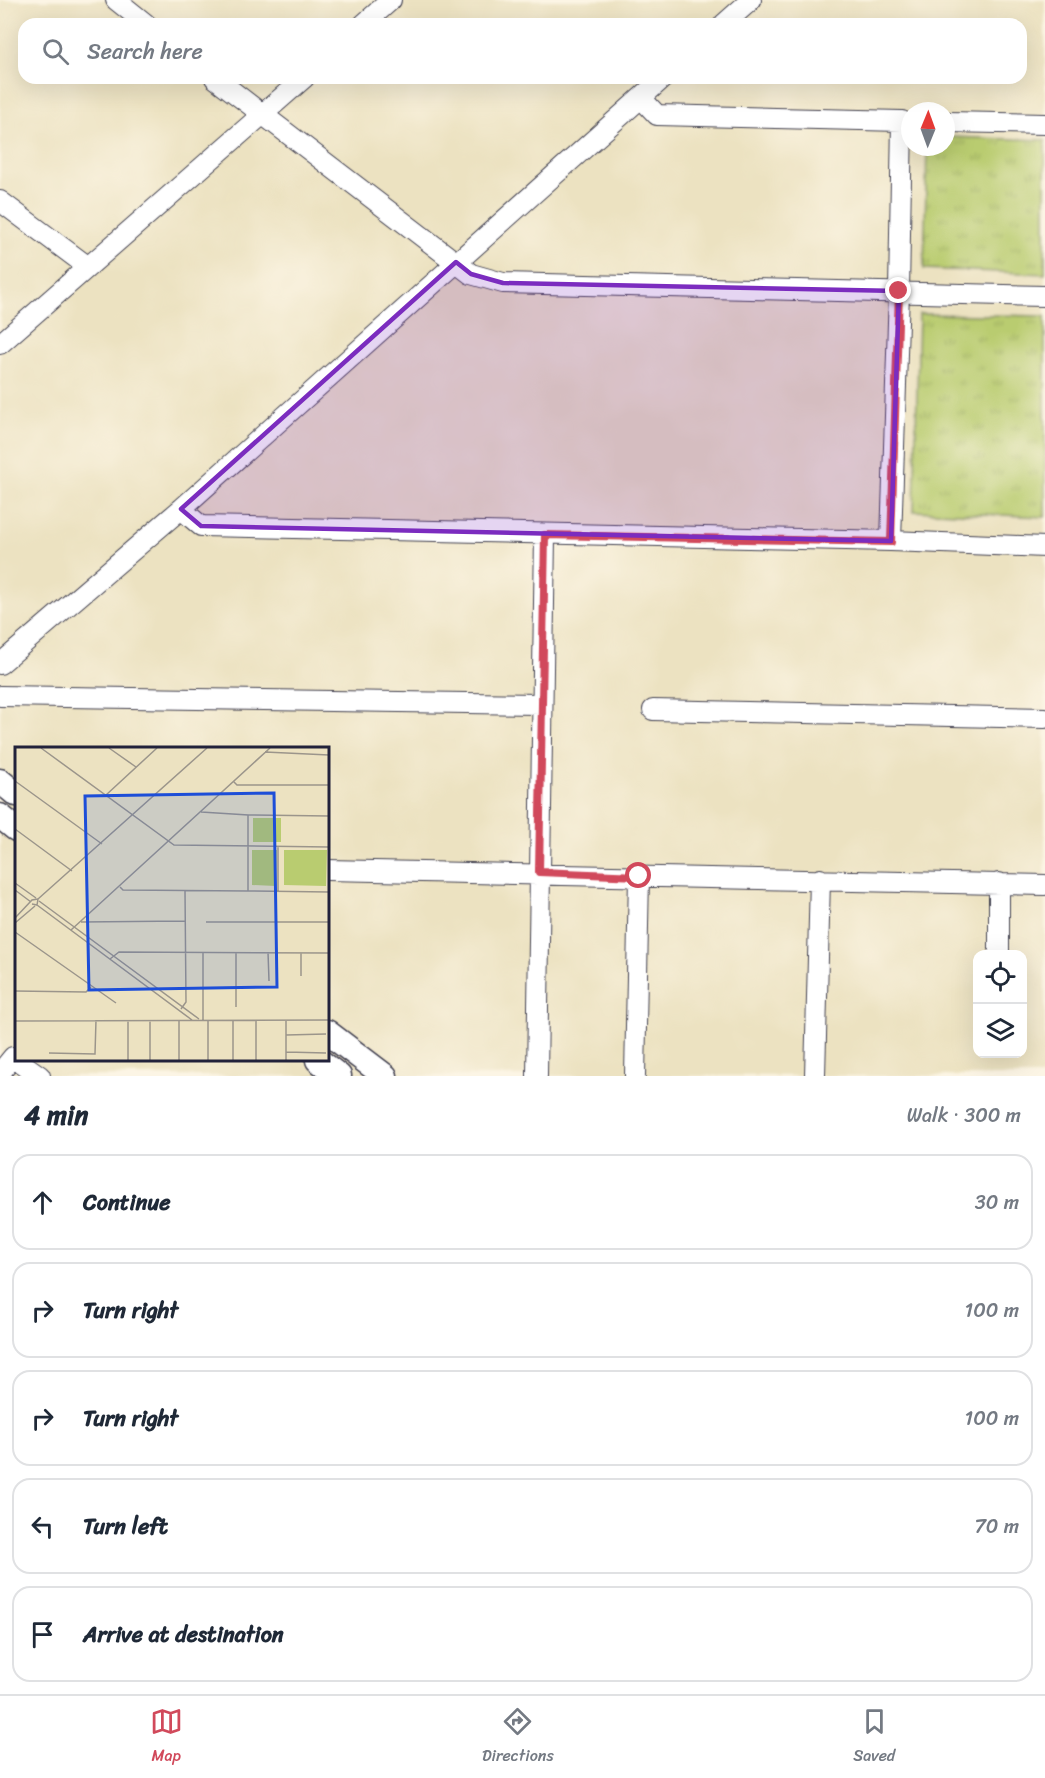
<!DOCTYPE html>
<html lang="en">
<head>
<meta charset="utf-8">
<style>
	:root { --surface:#fff; --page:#f2f2f3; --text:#1f2937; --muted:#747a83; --line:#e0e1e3; --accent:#d1495b }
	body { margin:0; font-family:Sriracha,sans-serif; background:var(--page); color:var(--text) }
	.controls { position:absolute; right:18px; bottom:18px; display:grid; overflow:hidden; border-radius:12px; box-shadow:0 6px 24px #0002 }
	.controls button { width:54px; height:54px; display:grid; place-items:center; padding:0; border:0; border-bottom:2px solid var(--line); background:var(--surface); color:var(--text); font:30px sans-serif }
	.compass { position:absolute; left:901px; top:102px; width:54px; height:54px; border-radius:50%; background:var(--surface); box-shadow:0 6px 24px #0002; rotate:1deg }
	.stop { position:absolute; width:18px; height:18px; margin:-14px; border:4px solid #d1495b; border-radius:50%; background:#fff }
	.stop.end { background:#d1495b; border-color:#fff; box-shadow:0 2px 6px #0008 }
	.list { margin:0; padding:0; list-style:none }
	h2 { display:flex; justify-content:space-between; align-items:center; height:78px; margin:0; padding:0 24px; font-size:26px }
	h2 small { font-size:20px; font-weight:400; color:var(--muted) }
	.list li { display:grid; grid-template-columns:39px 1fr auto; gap:18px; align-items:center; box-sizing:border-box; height:96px; margin:0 12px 12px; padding:0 12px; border:2px solid var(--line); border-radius:18px }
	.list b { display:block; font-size:22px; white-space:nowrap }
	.list em { font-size:20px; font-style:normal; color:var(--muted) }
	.icon { flex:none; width:33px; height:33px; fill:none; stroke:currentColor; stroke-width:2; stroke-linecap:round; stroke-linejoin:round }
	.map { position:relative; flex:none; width:1045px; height:1076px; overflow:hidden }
	.search { position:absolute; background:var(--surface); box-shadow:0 6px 24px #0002; left:18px; right:18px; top:18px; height:66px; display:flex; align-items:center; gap:15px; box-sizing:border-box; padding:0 21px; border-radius:18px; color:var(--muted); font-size:22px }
	.sheet { height:618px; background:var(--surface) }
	nav { display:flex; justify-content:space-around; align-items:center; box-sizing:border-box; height:84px; border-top:2px solid var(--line); background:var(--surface); font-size:16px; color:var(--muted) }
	nav a { display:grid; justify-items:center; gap:3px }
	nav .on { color:var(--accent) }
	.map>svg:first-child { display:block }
	.park { fill:url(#park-tufts); stroke:#6e7756; stroke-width:1.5 }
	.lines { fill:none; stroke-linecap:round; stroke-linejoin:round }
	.minor-casing { stroke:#403f4f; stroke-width:22 }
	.tertiary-casing { stroke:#403f4f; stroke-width:27 }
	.minor { stroke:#fff; stroke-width:20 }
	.tertiary { stroke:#fff; stroke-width:24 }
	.route { stroke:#d1495b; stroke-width:8 }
	.marked { fill:#7b2cbf; fill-opacity:0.2; stroke:#7b2cbf; stroke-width:4.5; stroke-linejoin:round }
	.inset-road { fill:none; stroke:#9b958b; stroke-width:1.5 }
	.view { fill:#1d4ed8; fill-opacity:0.15; stroke:#1d4ed8; stroke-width:3 }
	.inset-edge { fill:none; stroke:#22223b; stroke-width:3 }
</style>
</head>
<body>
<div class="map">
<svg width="1045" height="1076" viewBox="0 0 1045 1076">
	<defs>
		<pattern id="park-tufts" width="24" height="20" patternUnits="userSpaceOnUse" patternTransform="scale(1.5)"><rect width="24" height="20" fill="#b9cc70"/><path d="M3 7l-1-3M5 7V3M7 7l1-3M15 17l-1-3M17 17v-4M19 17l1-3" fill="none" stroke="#9faf62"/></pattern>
	</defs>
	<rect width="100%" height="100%" fill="#fcf5e5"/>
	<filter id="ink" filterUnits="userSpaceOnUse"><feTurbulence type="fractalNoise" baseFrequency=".0167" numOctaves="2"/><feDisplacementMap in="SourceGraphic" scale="12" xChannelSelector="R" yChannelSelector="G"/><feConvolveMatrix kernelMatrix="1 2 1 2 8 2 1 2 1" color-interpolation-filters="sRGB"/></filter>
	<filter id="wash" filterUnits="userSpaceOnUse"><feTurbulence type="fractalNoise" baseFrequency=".008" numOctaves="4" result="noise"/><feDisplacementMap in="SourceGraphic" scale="24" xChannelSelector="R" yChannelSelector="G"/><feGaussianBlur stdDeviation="1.35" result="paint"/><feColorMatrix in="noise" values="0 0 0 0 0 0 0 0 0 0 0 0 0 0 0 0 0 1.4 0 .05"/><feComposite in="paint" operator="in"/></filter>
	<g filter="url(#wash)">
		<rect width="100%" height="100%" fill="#ece2c1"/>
		<path class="park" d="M946,137L1045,140V274L924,269L927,147H946Z
			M919,314L1045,316V517L914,511Z"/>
	</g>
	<g filter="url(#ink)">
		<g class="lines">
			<g class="minor-casing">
				<path id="minor" d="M116,0L146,24
					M364,24L391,0
					M724,24L751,0
					M215,78L471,274L503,283L1045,296
					M641,98L657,115L902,121L899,291L891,541L1045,547
					M946,122L1045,124
					M0,201L87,266
					M0,344L304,78
					M181,509L201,526L891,541
					M0,664L181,509L663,78
					M0,696L541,704
					M653,710L1045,718
					M327,870L1045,885
					M999,954V883
					M17,1060L40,1076
					M0,1073L13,1057
					M537,1076L545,535
					M635,1076L639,876
					M815,1076L820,879"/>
			</g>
			<g class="tertiary-casing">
				<path id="tertiary" d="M0,781L16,794
					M0,816L16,829
					M327,1032L385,1076
					M318,1060L339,1076"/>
			</g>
			<use href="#minor" class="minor"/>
			<use href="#tertiary" class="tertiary"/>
		</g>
	</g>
	<g class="lines" filter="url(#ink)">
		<path class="route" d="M639,876L539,872L545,535L891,542L899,291"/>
	</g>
	<path class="marked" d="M456,262L471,274L503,283L899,291L891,541L201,526L181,509Z"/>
	<g transform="translate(15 747)">
		<rect width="314" height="314" fill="#ece2c1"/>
		<path d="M238,71H266V95H238ZM237,103H262L261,139L237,138ZM269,103H312L311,139L269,138Z" fill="#b9cc70"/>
		<path class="inset-road" d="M26,1L159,98L314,100M94,1L121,20M250,5L314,8M0,34L87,97M219,35L222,38H314M91,48L142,1M186,65L233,68V144L314,145M233,68L314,69M0,82L57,124M263,99V144M0,136L21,151M105,140L108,143L233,144M0,143L16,155M23,152L192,1M24,154L184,272M22,158L177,273M0,171L17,153L23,152L22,158L17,157M66,175L170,174M191,175H314M0,176L20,159M56,183L255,1M0,185L101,256M188,205V273M253,205L254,234M286,206V229M95,212L104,205L314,206M0,244L71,245L76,240M221,260V205M166,262L171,255L170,144M135,273V313M164,273V313M193,273V313M218,273V313M0,274L314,273M271,288L311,287M271,305L311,306M34,306L80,307L81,273M113,313V273M241,313V273M271,313V273"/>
		<path class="view" d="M259,46L262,240L74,243L70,49Z"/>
		<rect width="314" height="314" class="inset-edge"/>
	</g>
</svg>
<div class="controls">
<button><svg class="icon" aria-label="locate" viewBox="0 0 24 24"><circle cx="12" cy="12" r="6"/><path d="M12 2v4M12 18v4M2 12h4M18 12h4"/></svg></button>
<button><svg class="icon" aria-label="layers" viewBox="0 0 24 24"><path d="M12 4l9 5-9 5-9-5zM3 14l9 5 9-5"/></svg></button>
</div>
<svg class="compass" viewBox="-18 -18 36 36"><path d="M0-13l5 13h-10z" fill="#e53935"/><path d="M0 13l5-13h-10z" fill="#747a83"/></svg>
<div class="stop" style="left:639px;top:876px"></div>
<div class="stop end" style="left:899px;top:291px"></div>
<div class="search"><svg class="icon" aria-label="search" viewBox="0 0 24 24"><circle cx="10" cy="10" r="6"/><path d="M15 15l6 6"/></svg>Search here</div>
</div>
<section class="sheet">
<h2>4 min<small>Walk · 300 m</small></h2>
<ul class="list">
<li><svg class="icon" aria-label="ahead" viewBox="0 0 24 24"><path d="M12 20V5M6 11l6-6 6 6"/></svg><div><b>Continue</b></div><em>30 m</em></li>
<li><svg class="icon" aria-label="right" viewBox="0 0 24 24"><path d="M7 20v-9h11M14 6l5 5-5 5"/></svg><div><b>Turn right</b></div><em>100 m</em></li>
<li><svg class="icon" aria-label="right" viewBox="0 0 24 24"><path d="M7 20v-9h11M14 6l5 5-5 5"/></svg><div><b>Turn right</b></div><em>100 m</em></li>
<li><svg class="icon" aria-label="left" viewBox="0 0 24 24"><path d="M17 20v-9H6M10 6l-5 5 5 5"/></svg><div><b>Turn left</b></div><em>70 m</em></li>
<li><svg class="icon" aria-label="arrive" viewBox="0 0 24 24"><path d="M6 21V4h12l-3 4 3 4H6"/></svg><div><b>Arrive at destination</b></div></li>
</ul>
</section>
<nav>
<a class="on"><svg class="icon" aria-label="map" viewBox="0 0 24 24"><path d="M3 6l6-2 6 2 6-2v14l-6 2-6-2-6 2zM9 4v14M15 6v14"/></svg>Map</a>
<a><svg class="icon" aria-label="directions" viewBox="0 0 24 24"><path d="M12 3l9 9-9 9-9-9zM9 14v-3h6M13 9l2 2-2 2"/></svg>Directions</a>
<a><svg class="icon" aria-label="saved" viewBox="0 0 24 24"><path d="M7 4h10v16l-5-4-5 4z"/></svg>Saved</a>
</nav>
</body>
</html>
